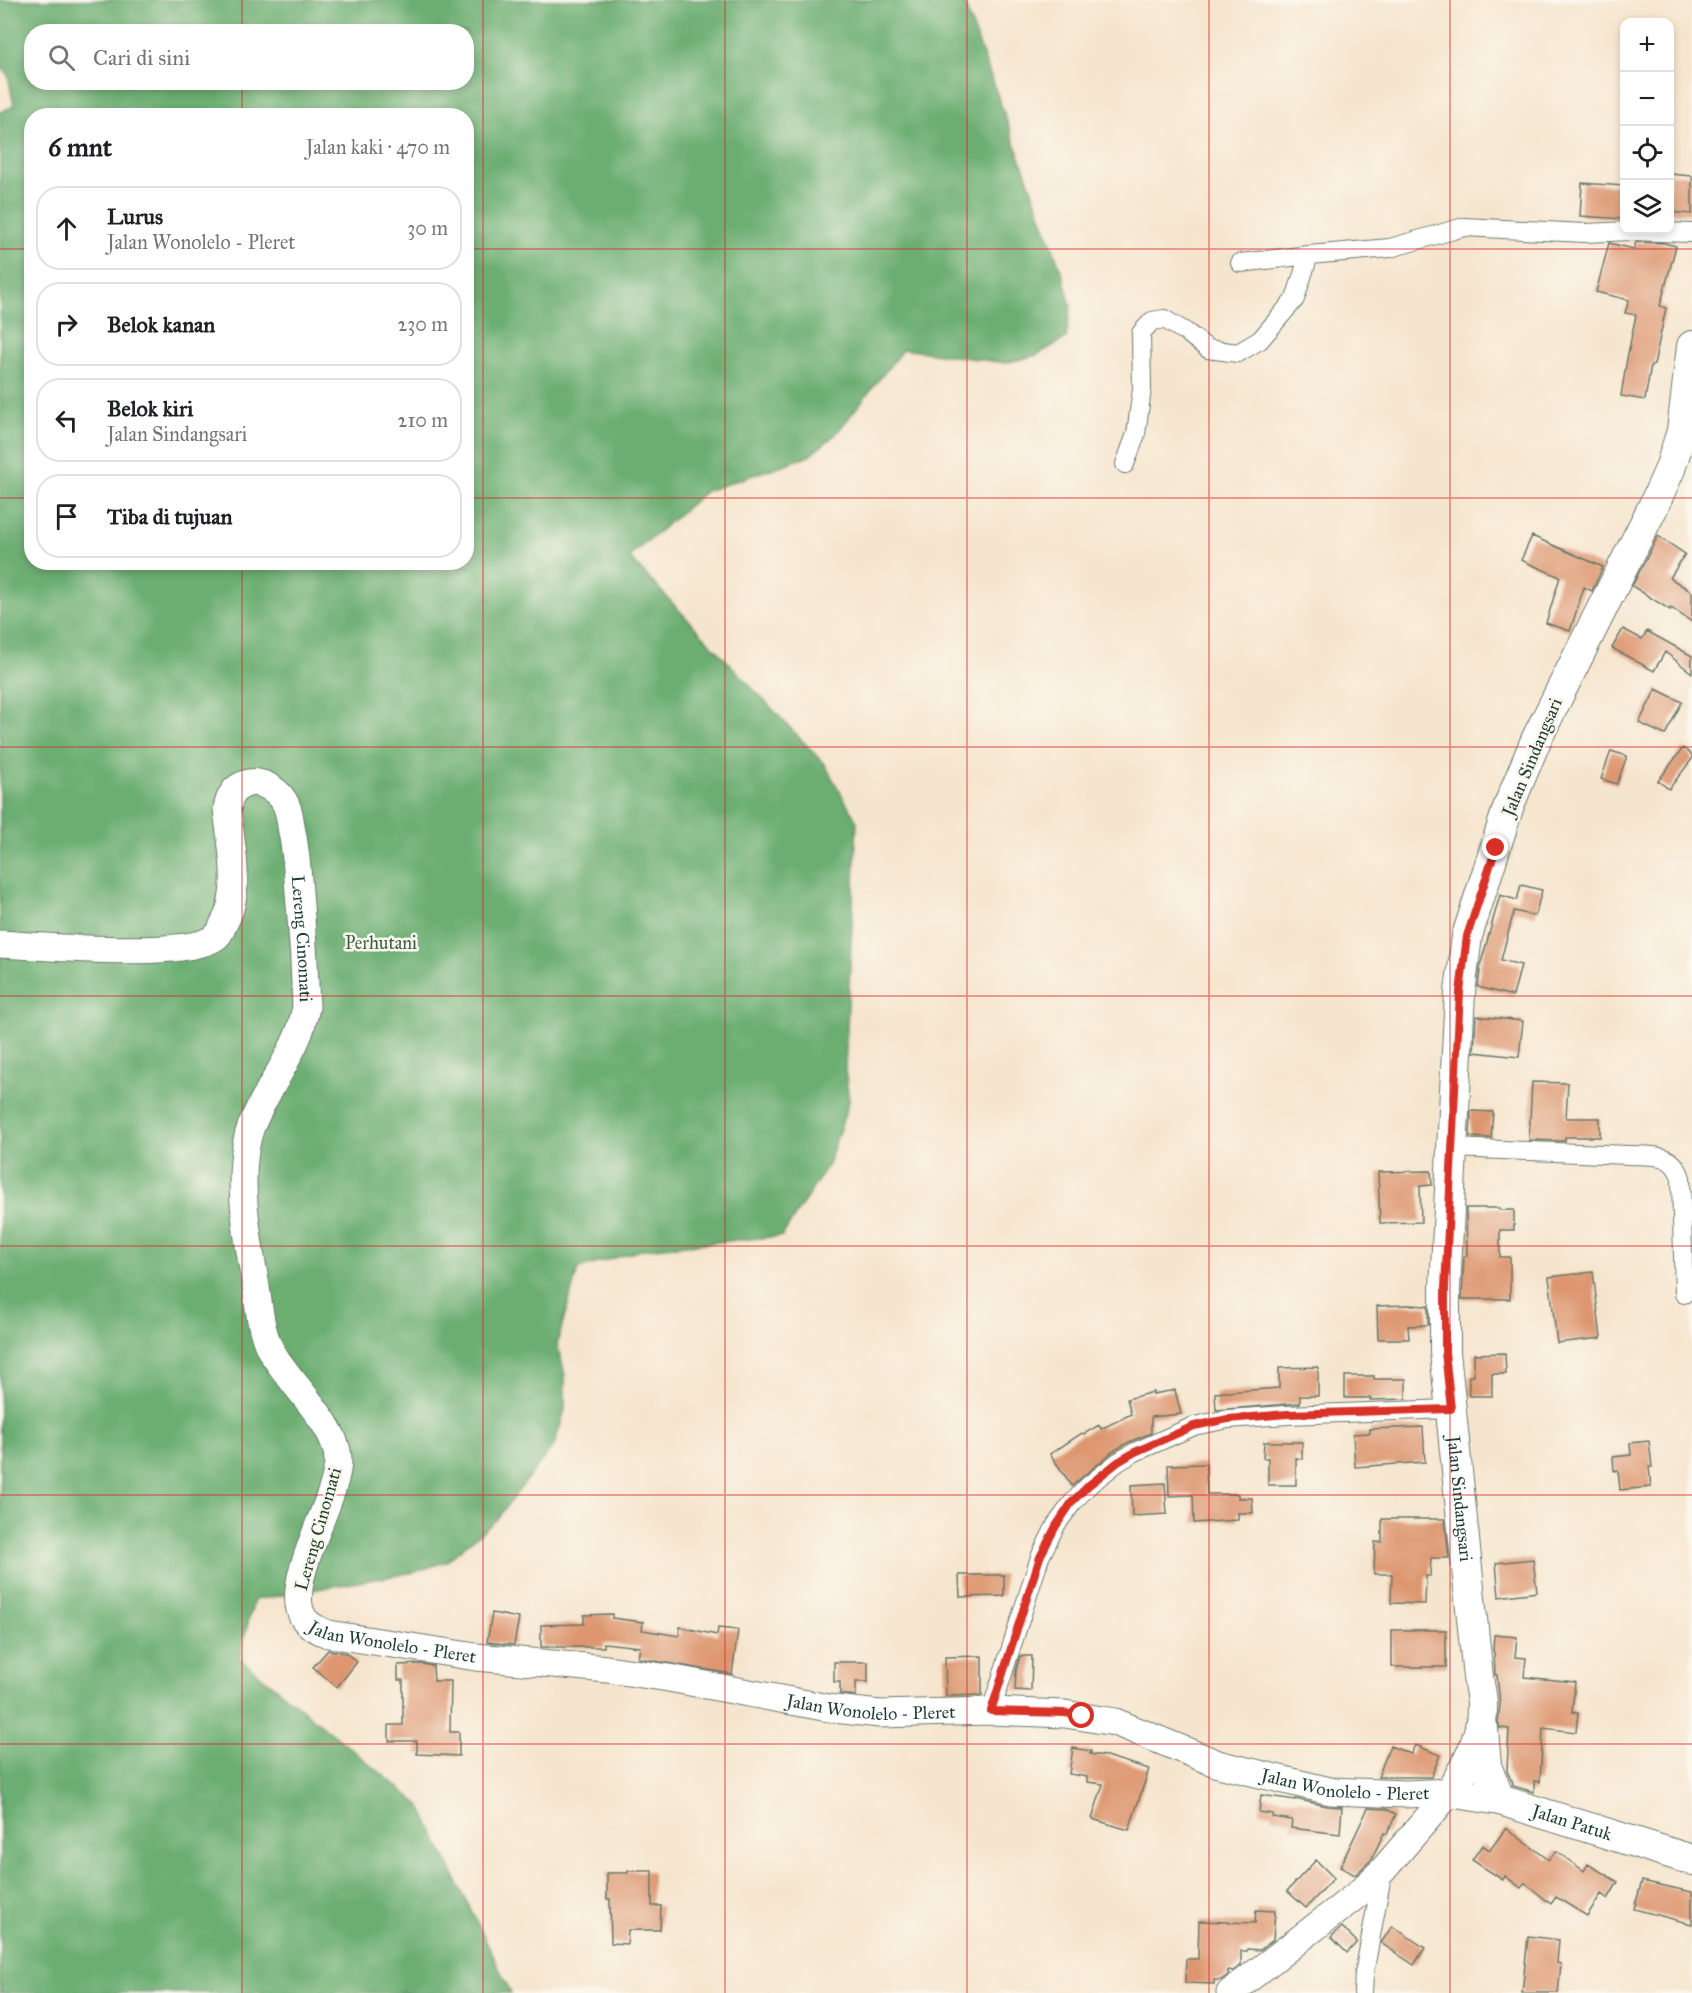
<!DOCTYPE html>
<html lang="id">
<head>
<meta charset="utf-8">
<style>
	:root { --surface:#fff; --page:#f2f2f2; --text:#202124; --muted:#757577; --line:#e0e0e0 }
	body { margin:0; font-family:"IM FELL Great Primer",serif; background:var(--page); color:var(--text) }
	.controls { position:absolute; right:18px; top:18px; display:grid; overflow:hidden; border-radius:12px; box-shadow:0 3px 9px #0003 }
	.controls button { width:54px; height:54px; display:grid; place-items:center; padding:0; border:0; border-bottom:2px solid var(--line); background:var(--surface); color:var(--text); font:30px sans-serif }
	.stop { position:absolute; width:18px; height:18px; margin:-14px; border:4px solid #d93025; border-radius:50%; background:#fff }
	.stop.end { background:#d93025; border-color:#fff; box-shadow:0 2px 6px #0008 }
	.list { margin:0; padding:0; list-style:none }
	h2 { display:flex; justify-content:space-between; align-items:center; height:78px; margin:0; padding:0 24px; font-size:26px }
	h2 small { font-size:20px; font-weight:400; color:var(--muted) }
	.list li { display:grid; grid-template-columns:39px 1fr auto; gap:18px; align-items:center; box-sizing:border-box; height:84px; margin:0 12px 12px; padding:0 12px; border:2px solid var(--line); border-radius:24px }
	.list b { display:block; font-size:22px; white-space:nowrap }
	.list p { margin:0; font-size:20px; white-space:nowrap; color:var(--muted) }
	.list em { font-size:20px; font-style:normal; color:var(--muted) }
	.icon { flex:none; width:33px; height:33px; fill:none; stroke:currentColor; stroke-width:2; stroke-linecap:round; stroke-linejoin:round }
	.map { position:relative; flex:none; width:1692px; height:1993px; overflow:hidden }
	.search { position:absolute; background:var(--surface); box-shadow:0 3px 9px #0003; left:24px; top:24px; width:450px; height:66px; display:flex; align-items:center; gap:15px; box-sizing:border-box; padding:0 21px; border-radius:24px; color:var(--muted); font-size:22px }
	.panel { position:absolute; background:var(--surface); box-shadow:0 3px 9px #0003; left:24px; top:108px; width:450px; height:462px; border-radius:24px }
	.map>svg:first-child { display:block }
	.forest { fill:#6cae72; stroke:#467653; stroke-width:1.5; fill-rule:evenodd }
	.building { fill:#dd9670 }
	.lines { fill:none; stroke-linecap:round; stroke-linejoin:round }
	.street-casing { stroke:#6a786a; stroke-width:20 }
	.secondary-casing { stroke:#6a786a; stroke-width:29 }
	.primary-casing { stroke:#6a786a; stroke-width:32 }
	.street { stroke:#fff; stroke-width:18 }
	.secondary { stroke:#fff; stroke-width:27 }
	.primary { stroke:#fff; stroke-width:30 }
	.route { stroke:#d93025; stroke-width:8 }
	.grid { fill:none; stroke:#d62828; stroke-width:1.5; stroke-opacity:0.55 }
	.labels { text-anchor:middle; dominant-baseline:central; stroke-width:5; stroke-linejoin:round; paint-order:stroke }
	.street-label { font-size:18px; fill:#1f3d34; stroke:#fbf7ec }
	.park-label { font-size:18px; fill:#386048; stroke:#fbf7ec }
</style>
</head>
<body>
<div class="map">
<svg width="1692" height="1993" viewBox="0 0 1692 1993">
	<rect width="100%" height="100%" fill="#fbf7ec"/>
	<filter id="ink" filterUnits="userSpaceOnUse"><feTurbulence type="fractalNoise" baseFrequency=".0167" numOctaves="2"/><feDisplacementMap in="SourceGraphic" scale="12" xChannelSelector="R" yChannelSelector="G"/><feConvolveMatrix kernelMatrix="1 2 1 2 8 2 1 2 1" color-interpolation-filters="sRGB"/></filter>
	<filter id="wash" filterUnits="userSpaceOnUse"><feTurbulence type="fractalNoise" baseFrequency=".008" numOctaves="4" result="noise"/><feDisplacementMap in="SourceGraphic" scale="24" xChannelSelector="R" yChannelSelector="G"/><feGaussianBlur stdDeviation="1.35" result="paint"/><feColorMatrix in="noise" values="0 0 0 0 0 0 0 0 0 0 0 0 0 0 0 0 0 1.4 0 .05"/><feComposite in="paint" operator="in"/></filter>
	<g filter="url(#wash)">
		<rect width="100%" height="100%" fill="#f6e5ce"/>
		<path class="forest" d="M0,0H963L1063,276L1071,306L1066,338L1037,355L1006,363L903,349L836,434L809,456L706,491L629,557L825,765L857,822L845,1069L849,1101L828,1165L782,1236L644,1249L578,1269L557,1344L565,1375V1410L555,1443L496,1520L447,1561L415,1572L254,1600L239,1658L420,1805L511,1993H0V112L14,106L8,75L0,66ZM32,32H466V82H32ZM32,116H466V562H32Z"/>
		<g id="blocks">
			<path class="building" d="M1670,174L1692,176V214L1670,212Z
				M1582,183L1624,186V219L1580,216Z
				M1636,242L1664,243L1676,246L1660,306L1666,308L1654,365H1651L1645,400L1621,396L1627,359L1636,315L1625,313L1629,300L1596,292L1609,243L1634,249Z
				M1532,536L1603,567L1592,591L1584,587L1570,631L1546,623L1560,577L1521,560Z
				M1658,536L1685,554L1670,578L1692,592V622L1671,608L1670,610L1632,586Z
				M1623,629L1642,639L1647,631L1692,656V673L1665,652L1654,671L1612,648Z
				M1656,689L1682,702L1665,735L1639,723Z
				M1683,748L1692,755V759L1669,789L1658,781Z
				M1611,751L1627,756L1617,784L1601,779Z
				M1521,885L1542,890L1535,916L1514,911L1501,960L1521,965L1513,996L1478,987L1481,963L1500,895L1517,900Z
				M1476,1016L1523,1021L1519,1057L1474,1052Z
				M1532,1082L1568,1083L1566,1118H1600V1137H1565V1141L1529,1140Z
				M1471,1111L1493,1112L1491,1138L1470,1137Z
				M1431,1171L1432,1185L1420,1186L1421,1222L1380,1223L1378,1172Z
				M1466,1208H1500V1210H1514V1230H1500V1257H1510V1299H1462L1464,1256H1467Z
				M1593,1272L1601,1338L1557,1343L1549,1277Z
				M1408,1305L1428,1306V1325L1408,1326L1409,1339H1378L1377,1306Z
				M1505,1353L1506,1374H1492V1396H1469V1376H1474V1354Z
				M1318,1367V1396H1300V1403L1216,1410L1215,1393L1279,1388V1368Z
				M1345,1376H1374V1379H1406V1399L1370,1400V1398H1345Z
				M1175,1390L1181,1414L1151,1417V1433L1129,1442L1112,1452L1072,1486L1050,1454L1082,1433L1084,1434L1099,1425L1101,1429L1131,1414L1127,1399L1153,1392V1394Z
				M1423,1427L1425,1462L1355,1467L1353,1434L1370,1433V1429Z
				M1649,1441L1652,1467H1649L1651,1487L1620,1490L1618,1470L1614,1471L1613,1457L1631,1455L1630,1443Z
				M1264,1442H1302V1459L1296,1458V1485H1268V1458H1263Z
				M1206,1464L1207,1494H1238V1498H1252L1253,1513H1238V1520L1194,1523L1193,1495L1169,1496L1168,1465Z
				M1165,1483L1167,1514L1132,1516L1131,1485Z
				M1382,1519H1445L1449,1558H1431L1430,1576H1426L1425,1604L1391,1603L1392,1574H1374L1375,1542H1382Z
				M1533,1559L1537,1592L1499,1597L1496,1563Z
				M959,1575H1004V1596L960,1597Z
				M492,1613L519,1618L514,1645L487,1642Z
				M612,1614V1618L643,1622L642,1630L679,1636L680,1627L717,1635L718,1628L738,1630L732,1674L638,1658L640,1647L604,1643V1647H541V1625L584,1624V1615Z
				M1392,1630H1446V1667H1392Z
				M1494,1635L1517,1637L1515,1657L1526,1658L1524,1677L1575,1682L1572,1712L1578,1713L1576,1732L1543,1728L1540,1782L1534,1781V1792L1513,1786L1512,1780H1511L1507,1771L1509,1729L1500,1728L1498,1722L1500,1704L1497,1675H1495L1494,1652L1493,1651Z
				M328,1650L346,1653L357,1662L337,1687L313,1667Z
				M982,1656V1695L946,1696L945,1657Z
				M1020,1656H1032L1031,1691L1015,1690L1016,1671Z
				M834,1662H868V1682H856V1696L840,1694V1682H834Z
				M422,1664L433,1666L434,1681H451L450,1732H459V1756L417,1754V1741H389V1725H403V1680H398V1665Z
				M1415,1745L1440,1755L1431,1777H1378L1390,1746L1411,1754Z
				M1073,1748L1091,1751L1090,1754L1106,1756L1149,1769L1129,1830L1092,1819L1103,1784L1087,1782V1777L1069,1774Z
				M1261,1795L1295,1800V1799L1327,1806L1342,1807L1340,1834L1291,1828L1292,1820L1272,1817L1273,1814L1259,1812Z
				M1368,1808L1386,1809L1396,1814L1387,1834L1384,1833L1371,1860L1355,1875L1340,1867Z
				M1506,1828L1549,1860L1556,1851L1584,1871L1588,1864L1618,1882L1608,1899L1601,1894L1587,1916L1556,1897L1551,1904L1525,1883L1521,1888L1505,1876L1503,1880L1472,1860L1482,1845L1490,1850Z
				M1316,1860L1334,1878L1306,1908L1287,1891Z
				M628,1871H652V1906H661L660,1930H628L627,1944L611,1943L610,1899H607V1873H628Z
				M1642,1881L1692,1892V1924L1634,1909Z
				M1256,1910L1275,1911L1273,1940L1260,1950L1247,1949V1951H1241V1965L1233,1971L1228,1970V1975L1221,1980H1214V1984L1185,1983L1186,1959H1198L1199,1921L1255,1923Z
				M1392,1926L1425,1948L1414,1965L1381,1943Z
				M1342,1927L1357,1942L1347,1953L1331,1937Z
				M1528,1936L1559,1940L1557,1963L1561,1964L1558,1993H1522Z"/>
		</g>
	</g>
	<g filter="url(#ink)">
		<use href="#blocks" fill-opacity="0" stroke="#6a786a" stroke-width="1.5"/>
		<g class="lines">
			<g class="street-casing">
				<path id="street" d="M1240,263L1309,255L1390,248L1464,227L1585,233L1630,231L1692,233
					M1125,464L1136,434L1142,389L1141,333L1152,321L1164,319L1186,332L1208,349L1238,353L1260,340L1295,299L1309,255
					M1452,1148L1629,1155C1653,1156 1673,1152 1681,1178L1684,1294
					M991,1711L1040,1557L1056,1525L1073,1502L1089,1485L1118,1462L1135,1452L1194,1426L1228,1419L1287,1415L1451,1409
					M1363,1993L1364,1974L1383,1870"/>
			</g>
			<g class="secondary-casing">
				<g id="secondary">
					<path id="s1" d="M0,944C40,946 190,960 217,936C219,934 222,928 223,925C243,891 231,846 227,809C229,797 233,788 245,784C259,779 276,788 284,801C290,810 290,822 292,832C297,856 298,881 300,905C303,939 305,973 306,1007C304,1016 302,1025 299,1033C287,1064 266,1091 253,1122C233,1167 248,1240 256,1287C259,1308 261,1331 270,1349C287,1381 338,1425 338,1460C338,1501 279,1587 305,1620C311,1627 320,1631 328,1634L476,1657L607,1669L669,1678L834,1709L880,1714L991,1711L1065,1714L1115,1722L1218,1764L1330,1791L1406,1794L1450,1792"/>
					<path d="M1230,1993L1358,1894L1383,1870L1450,1792"/>
				</g>
			</g>
			<g class="primary-casing">
				<g id="primary">
					<path id="s2" d="M1692,346L1682,431L1670,469L1653,507L1536,740L1509,805L1467,936L1460,992L1445,1288V1352L1478,1677C1479,1686 1482,1696 1482,1705C1483,1738 1467,1765 1450,1792L1500,1800L1692,1860"/>
					<path d="M1483,1729L1486,1766L1500,1800"/>
				</g>
			</g>
			<use href="#street" class="street"/>
			<use href="#secondary" class="secondary"/>
			<use href="#primary" class="primary"/>
		</g>
	</g>
	<g class="lines" filter="url(#ink)">
		<path class="route" d="M1082,1716L1065,1713L991,1711L1040,1557L1056,1526L1072,1502L1089,1485L1118,1462L1135,1452L1194,1426L1228,1419L1287,1414L1451,1409L1445,1352V1288L1460,992L1467,936L1496,848"/>
	</g>
	<path class="grid" d="M242,0V32M483,0V1993M725,0V1993M967,0V1993M1209,0V1993M1450,0V1993M242,82V116M0,249H32M466,249H1692M0,498H32M466,498H1692M242,562V1993M0,747H1692M0,996H1692M0,1246H1692M0,1495H1692M0,1744H1692"/>
	<g class="labels">
		<g class="street-label">
			<text transform="translate(1532 757) rotate(-67)">Jalan Sindangsari</text>
			<text stroke="none"><textPath href="#s1" startOffset="568">Lereng Cinomati</textPath></text>
			<text stroke="none"><textPath href="#s2" startOffset="1200">Jalan Sindangsari</textPath></text>
			<text transform="translate(318 1529) rotate(-74)">Lereng Cinomati</text>
			<text stroke="none"><textPath href="#s1" startOffset="1386">Jalan Wonolelo - Pleret</textPath></text>
			<text stroke="none"><textPath href="#s1" startOffset="1870">Jalan Wonolelo - Pleret</textPath></text>
			<text stroke="none"><textPath href="#s1" startOffset="2356">Jalan Wonolelo - Pleret</textPath></text>
			<text stroke="none"><textPath href="#s2" startOffset="1628">Jalan Patuk</textPath></text>
		</g>
		<g class="park-label">
			<text x="381" y="943">Perhutani</text>
		</g>
	</g>
</svg>
<div class="controls">
<button>+</button>
<button>−</button>
<button><svg class="icon" aria-label="locate" viewBox="0 0 24 24"><circle cx="12" cy="12" r="6"/><path d="M12 2v4M12 18v4M2 12h4M18 12h4"/></svg></button>
<button><svg class="icon" aria-label="layers" viewBox="0 0 24 24"><path d="M12 4l9 5-9 5-9-5zM3 14l9 5 9-5"/></svg></button>
</div>
<div class="stop" style="left:1082px;top:1716px"></div>
<div class="stop end" style="left:1496px;top:848px"></div>
<div class="search"><svg class="icon" aria-label="search" viewBox="0 0 24 24"><circle cx="10" cy="10" r="6"/><path d="M15 15l6 6"/></svg>Cari di sini</div>
<section class="panel">
<h2>6 mnt<small>Jalan kaki · 470 m</small></h2>
<ul class="list">
<li><svg class="icon" aria-label="ahead" viewBox="0 0 24 24"><path d="M12 20V5M6 11l6-6 6 6"/></svg><div><b>Lurus</b><p>Jalan Wonolelo - Pleret</p></div><em>30 m</em></li>
<li><svg class="icon" aria-label="right" viewBox="0 0 24 24"><path d="M7 20v-9h11M14 6l5 5-5 5"/></svg><div><b>Belok kanan</b></div><em>230 m</em></li>
<li><svg class="icon" aria-label="left" viewBox="0 0 24 24"><path d="M17 20v-9H6M10 6l-5 5 5 5"/></svg><div><b>Belok kiri</b><p>Jalan Sindangsari</p></div><em>210 m</em></li>
<li><svg class="icon" aria-label="arrive" viewBox="0 0 24 24"><path d="M6 21V4h12l-3 4 3 4H6"/></svg><div><b>Tiba di tujuan</b></div></li>
</ul>
</section>
</div>
</body>
</html>
